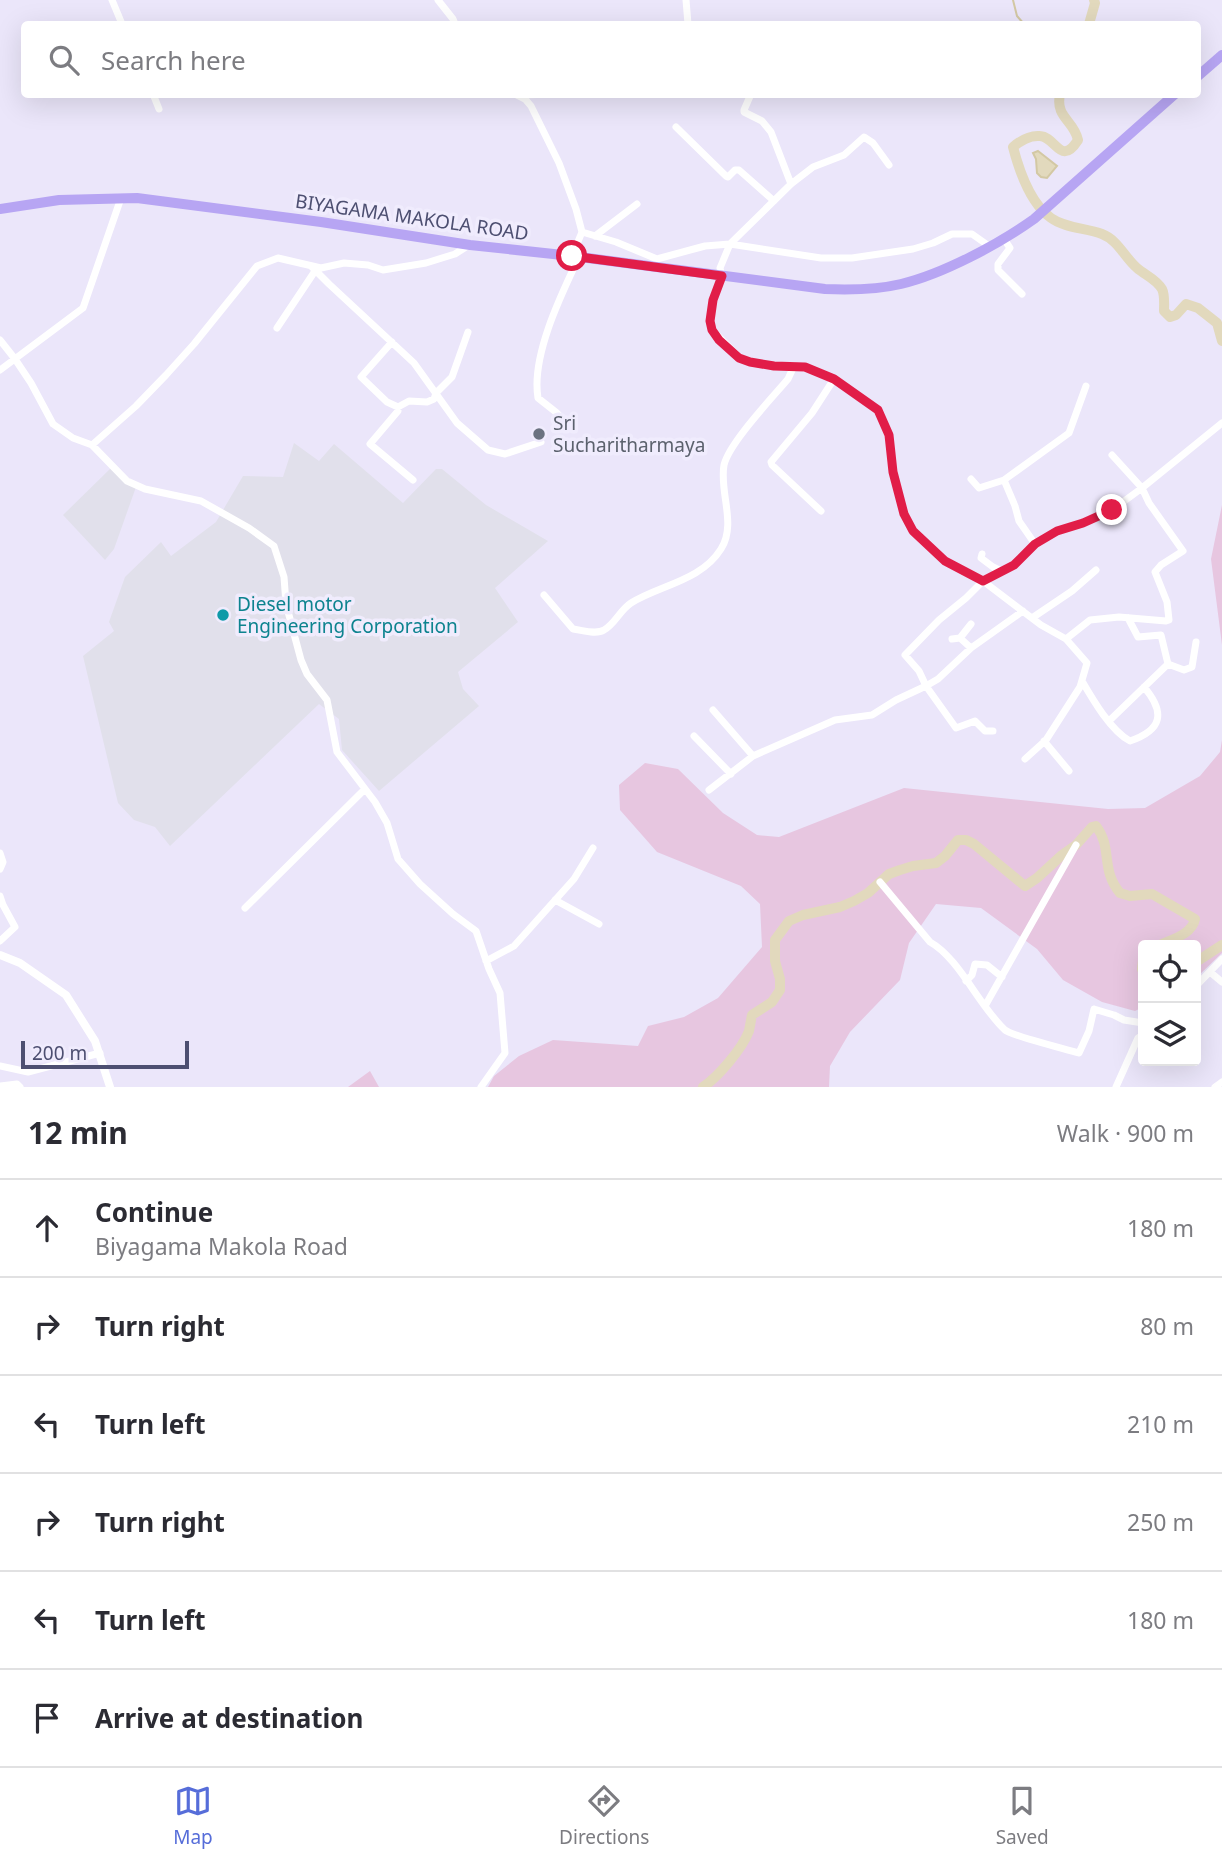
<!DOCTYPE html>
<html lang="en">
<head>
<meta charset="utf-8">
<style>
	:root { --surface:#fff; --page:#f2f2f3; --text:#2b2b33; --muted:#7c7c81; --line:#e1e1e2; --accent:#566dd9 }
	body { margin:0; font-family:"Noto Sans",sans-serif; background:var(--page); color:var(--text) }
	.controls { position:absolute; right:21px; bottom:21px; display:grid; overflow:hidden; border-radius:7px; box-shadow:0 7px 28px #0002 }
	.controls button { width:63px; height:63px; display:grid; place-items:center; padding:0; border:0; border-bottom:2px solid var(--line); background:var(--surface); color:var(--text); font:35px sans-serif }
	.scale { position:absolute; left:21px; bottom:18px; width:168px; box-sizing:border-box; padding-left:7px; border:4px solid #4d4f71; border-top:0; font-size:19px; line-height:24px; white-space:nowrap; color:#4d4f71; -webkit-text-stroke:5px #f0ecfd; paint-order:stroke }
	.stop { position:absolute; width:21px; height:21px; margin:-16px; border:5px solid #e11d48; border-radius:50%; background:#fff }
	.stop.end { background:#e11d48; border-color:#fff; box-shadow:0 2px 7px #0008 }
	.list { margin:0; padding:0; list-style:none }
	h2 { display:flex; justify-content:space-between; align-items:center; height:91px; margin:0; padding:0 28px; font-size:30px }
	h2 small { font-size:23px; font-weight:400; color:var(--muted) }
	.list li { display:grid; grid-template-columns:46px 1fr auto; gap:21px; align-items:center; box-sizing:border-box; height:98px; padding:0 28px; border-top:2px solid var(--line) }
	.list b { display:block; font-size:26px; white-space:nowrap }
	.list p { margin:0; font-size:23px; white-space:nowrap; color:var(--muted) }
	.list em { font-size:23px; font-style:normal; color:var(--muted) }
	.icon { flex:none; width:38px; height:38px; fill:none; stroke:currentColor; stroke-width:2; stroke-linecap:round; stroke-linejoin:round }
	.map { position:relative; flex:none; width:1222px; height:1087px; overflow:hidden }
	.search { position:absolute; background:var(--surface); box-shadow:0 7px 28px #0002; left:21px; right:21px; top:21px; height:77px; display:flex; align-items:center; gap:18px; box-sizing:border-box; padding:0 24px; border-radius:7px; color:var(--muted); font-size:26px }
	.sheet { height:679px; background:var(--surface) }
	nav { display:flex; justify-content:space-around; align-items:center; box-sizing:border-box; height:98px; border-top:2px solid var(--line); background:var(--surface); font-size:19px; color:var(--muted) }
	nav a { display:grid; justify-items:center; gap:4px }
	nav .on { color:var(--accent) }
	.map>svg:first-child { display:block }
	.industrial { fill:#e1e0eb }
	.green { fill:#e7c6e0 }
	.water { fill:#e2d9bd; stroke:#d3c8a4; stroke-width:2 }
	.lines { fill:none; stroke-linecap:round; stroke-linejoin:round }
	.stream { stroke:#d3c8a4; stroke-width:2 }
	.river { stroke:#e2d9bd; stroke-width:10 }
	.minor { stroke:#fff; stroke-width:7 }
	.tertiary { stroke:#fff; stroke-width:8 }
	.primary { stroke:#b7a5f3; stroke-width:10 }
	.route { stroke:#e11d48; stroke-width:9 }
	.worship-dot { fill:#6b7280; stroke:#f0ecfd; stroke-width:2.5 }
	.culture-dot { fill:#0f9aa8; stroke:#f0ecfd; stroke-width:2.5 }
	.labels { text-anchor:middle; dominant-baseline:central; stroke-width:7; stroke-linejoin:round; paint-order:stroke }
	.street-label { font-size:19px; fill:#4d4f71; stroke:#f0ecfd }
	.worship-label { font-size:19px; fill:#5b616d; stroke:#f0ecfd; text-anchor:start }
	.culture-label { font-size:19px; fill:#0d838f; stroke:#f0ecfd; text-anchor:start }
</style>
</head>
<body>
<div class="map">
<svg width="1222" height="1087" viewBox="0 0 1222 1087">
	<rect width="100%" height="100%" fill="#ebe6fa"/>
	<path class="industrial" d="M294,443L319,461L334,444L403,503L436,469H442L486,505L548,541L495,588L518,622L458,672L463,689L479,706L379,791L342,750L339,719L319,704L170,846L155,827L134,820L118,803L83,656L114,631L109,622L125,577L161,542L171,556L216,522L243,476L283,477Z
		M112,467L136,487L114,549L105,560L63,515Z"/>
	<path class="green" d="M1222,505V645L1211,559Z
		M1222,740V953L1196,978V945H1143V1007L1135,1011L1102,1002L1063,980L1037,949L981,908L936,904L909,943L900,980L850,1032L830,1066L829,1087H488L494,1076L519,1056L553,1040L638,1046L648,1026L684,1017L718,998L762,947L760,904L741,886L657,852L620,810L619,785L645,763L678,769L723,813L757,835L779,837L904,788L1108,809L1145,808L1200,776L1220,752Z
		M370,1071L379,1087H348Z"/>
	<path class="water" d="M1038,151L1057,166L1047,178L1041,177L1037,173L1036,159L1033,153Z"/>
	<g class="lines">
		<path class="stream" d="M1013,0L1017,16L1024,24"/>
		<path class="river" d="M1089,24L1095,3L1094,0
			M1060,94C1055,118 1074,120 1078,140C1061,167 1056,137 1040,136C1030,135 1020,141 1013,147C1019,170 1031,204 1051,218C1065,228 1086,228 1102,234C1118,240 1125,258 1137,268C1145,275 1156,279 1162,289C1165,295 1164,304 1164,311L1170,317L1176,315L1186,304L1198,308L1217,323L1222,341
			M1143,960L1142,969L1143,971
			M1196,962L1222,945
			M703,1087C718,1077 742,1049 749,1031C750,1026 751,1020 752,1015L772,1002L780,990V979L775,961V940L789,921L803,915L840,907L854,901L868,893L889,874L900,870L913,866L936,863L945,856L958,840H966L974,844L1025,886L1037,878L1062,855L1076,845L1092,827L1096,826C1113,848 1100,869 1120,893L1130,896L1152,894L1195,919C1192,934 1173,939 1160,945"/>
		<path class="minor" d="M112,0L122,24
			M438,0L453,19L455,24
			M686,0L688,24
			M153,94L159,109
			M515,94L525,99L531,106L559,163L576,209L582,232L572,256
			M751,94L744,110V112L762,121L771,132L791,184
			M518,95L556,94
			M676,127L726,176L728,177L735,170H739L774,201
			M889,165L873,143L864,137L844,155L813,167L791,184L730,244L720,268L722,276L713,300L710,321L712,330L739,357L750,362L774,366L805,367L834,379L878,410L889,435L893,472L904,514L913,531L945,561L983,581L1014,565L1035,544L1057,531L1083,523L1112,510L1142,488L1222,423
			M582,232L616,242L657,259L656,260
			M595,236L637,204
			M1004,239L1010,248L998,264V270L1022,294
			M657,259L705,246L730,244L821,258H852L913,249L933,243L952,234H972L989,246
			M311,266L329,284L414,363L457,423L488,450L505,454L541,442
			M277,328L315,271
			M0,340L15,359L31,383L53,424L73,438L92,445L127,481L145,489L201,501L249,528L274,546L284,577L286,604L301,660L307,674L327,700L337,752L375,802L387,823L398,859L420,884L453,914L476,931L489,969L500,993L505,1053L481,1087
			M392,342L361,377L387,402L398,407V411L370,444L413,480
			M0,370L83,308L121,198
			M398,407L409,401L427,402L434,399L436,393L452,377L468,332
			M567,424L557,413L538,398C531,356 561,295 579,257
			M92,445L136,406L166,375L194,344L257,266L278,258L321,268L344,263L368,265L383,270L426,263L455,254L469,245
			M971,479L979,488L1004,480
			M821,511L772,465L771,462L812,413L834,379
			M1035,544L1019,521L1015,506L1004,480L1069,433L1086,386
			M982,554L981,558L993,567L1001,571
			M544,595L573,629C582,630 596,635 604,630C615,624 620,610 631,603C660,585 701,581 721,549C737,524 719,492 724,465C729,443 772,398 788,379L794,366
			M1032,618L1072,591L1096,570
			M1128,618L1138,637L1161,635L1168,664
			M960,638L971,624
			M952,639L960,638L971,648
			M1066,639L1090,620L1119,617L1166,621L1169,620L1167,602L1155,572L1161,565L1183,551L1149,503L1142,488L1112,455
			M1168,664L1184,670L1192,667L1196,642
			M1082,681C1093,700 1111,731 1130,741C1162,730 1166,713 1144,687
			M713,710L753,756
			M1109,721L1168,664
			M993,731H985L975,721L956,728L926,686L938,679L971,648L1023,611
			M694,736L731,774
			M1044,741L1069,771
			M709,790L753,756L835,720L872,715L896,700L926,686L919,671L905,655L939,620L966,598L983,581L1041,625L1066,639L1087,663L1080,687L1046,740L1025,759
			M0,853L3,862L0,869
			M880,882L930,942C959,958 979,1006 1005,1030C1012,1036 1066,1049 1079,1053L1089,1031L1094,1009L1114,1015L1124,1020L1143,1023
			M0,896L3,905L15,927L0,941
			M555,900L599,924
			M245,908L365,789
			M486,961L514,946L574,879L593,848
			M1210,972L1222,982
			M966,981L972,975L975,964L987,965L1002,977
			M1196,986L1222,959
			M985,1006L1076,845
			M0,1066L28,1072L100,1053
			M0,1086L17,1084L20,1087
			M1116,1087L1138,1038L1143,1035
			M1215,1087L1222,1082"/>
		<path class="tertiary" d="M0,955L20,963L66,995L95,1041L110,1087"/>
		<path class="primary" d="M1198,76L1222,55
			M0,209L59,200L137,198L321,222L470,245L572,256L825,289C850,290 876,290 901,284C943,274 999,244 1034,219L1175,94"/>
	</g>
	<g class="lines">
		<path class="route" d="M572,256L722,276L713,300L710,321L712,330L719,340L739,358L750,362L774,366L805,367L834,379L878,410L889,435L893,472L904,514L913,531L945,561L983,581L1014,565L1035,544L1057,531L1083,523L1112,510"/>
	</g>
	<circle class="worship-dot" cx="539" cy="434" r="7"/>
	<circle class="culture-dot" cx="223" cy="615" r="7"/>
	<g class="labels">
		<g class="street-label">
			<text transform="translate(412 217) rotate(8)">BIYAGAMA MAKOLA ROAD</text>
		</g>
		<g class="worship-label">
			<text x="553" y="423">Sri<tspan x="553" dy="22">Sucharitharmaya</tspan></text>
		</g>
		<g class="culture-label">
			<text x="237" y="604">Diesel motor<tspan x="237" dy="22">Engineering Corporation</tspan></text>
		</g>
	</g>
</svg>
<div class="controls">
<button><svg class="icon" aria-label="locate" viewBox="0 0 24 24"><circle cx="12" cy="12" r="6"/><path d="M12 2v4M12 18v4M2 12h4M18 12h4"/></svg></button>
<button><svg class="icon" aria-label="layers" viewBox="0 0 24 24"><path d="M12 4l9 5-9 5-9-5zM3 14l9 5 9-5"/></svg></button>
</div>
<div class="scale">200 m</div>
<div class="stop" style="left:572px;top:256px"></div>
<div class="stop end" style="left:1112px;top:510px"></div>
<div class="search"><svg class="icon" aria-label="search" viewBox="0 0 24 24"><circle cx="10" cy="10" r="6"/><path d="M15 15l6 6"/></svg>Search here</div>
</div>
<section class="sheet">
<h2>12 min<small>Walk · 900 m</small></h2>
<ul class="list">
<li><svg class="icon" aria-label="ahead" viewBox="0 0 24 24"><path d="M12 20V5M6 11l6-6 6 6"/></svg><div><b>Continue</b><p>Biyagama Makola Road</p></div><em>180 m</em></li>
<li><svg class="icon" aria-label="right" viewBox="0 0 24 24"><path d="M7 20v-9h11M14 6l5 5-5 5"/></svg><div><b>Turn right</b></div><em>80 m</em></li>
<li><svg class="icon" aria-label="left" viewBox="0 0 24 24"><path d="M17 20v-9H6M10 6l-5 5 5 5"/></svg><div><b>Turn left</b></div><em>210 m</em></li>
<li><svg class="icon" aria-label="right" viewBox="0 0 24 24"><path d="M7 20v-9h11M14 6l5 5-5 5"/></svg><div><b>Turn right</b></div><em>250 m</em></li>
<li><svg class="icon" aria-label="left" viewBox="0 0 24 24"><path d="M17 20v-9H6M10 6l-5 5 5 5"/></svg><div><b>Turn left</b></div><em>180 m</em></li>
<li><svg class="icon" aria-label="arrive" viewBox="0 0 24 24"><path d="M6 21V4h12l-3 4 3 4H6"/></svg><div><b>Arrive at destination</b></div></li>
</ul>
</section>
<nav>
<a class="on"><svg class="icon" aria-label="map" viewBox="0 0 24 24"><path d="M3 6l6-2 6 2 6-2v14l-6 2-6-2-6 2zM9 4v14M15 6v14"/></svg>Map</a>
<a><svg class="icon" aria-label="directions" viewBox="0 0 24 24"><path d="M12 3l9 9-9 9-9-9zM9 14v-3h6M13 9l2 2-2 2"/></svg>Directions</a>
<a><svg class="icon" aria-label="saved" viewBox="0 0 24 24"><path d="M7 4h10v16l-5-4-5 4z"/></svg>Saved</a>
</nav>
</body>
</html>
